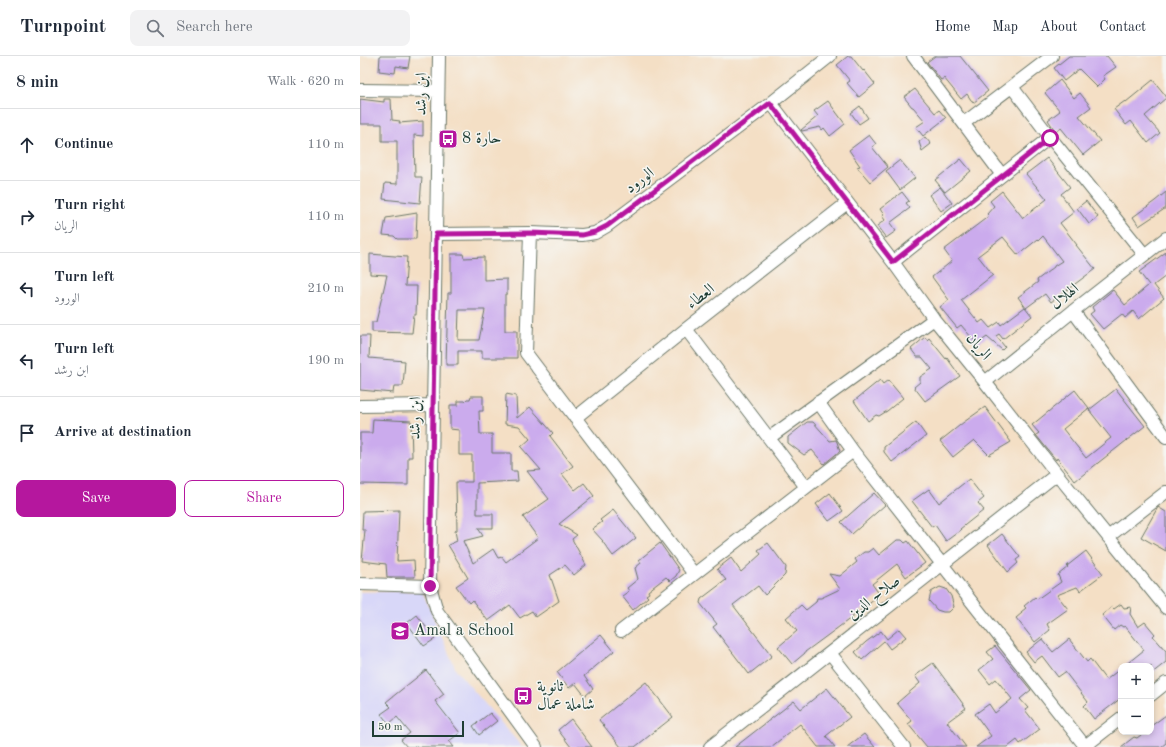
<!DOCTYPE html>
<html lang="en">
<head>
<meta charset="utf-8">
<style>
	:root { --surface:#fff; --page:#f2f2f3; --text:#1f2937; --muted:#747a83; --line:#e0e1e3; --accent:#b5179e }
	body { margin:0; font-family:"Old Standard TT",Amiri,serif; background:var(--page); color:var(--text) }
	.controls { position:absolute; right:12px; bottom:12px; display:grid; overflow:hidden; border-radius:8px; box-shadow:0 2px 6px #0003 }
	.controls button { width:36px; height:36px; display:grid; place-items:center; padding:0; border:0; border-bottom:1px solid var(--line); background:var(--surface); color:var(--text); font:20px sans-serif }
	.scale { position:absolute; left:12px; bottom:10px; width:92px; box-sizing:border-box; padding-left:4px; border:2px solid #1f3d34; border-top:0; font-size:11px; line-height:14px; white-space:nowrap; color:#1f3d34; -webkit-text-stroke:3px #f6f6f2; paint-order:stroke }
	.stop { position:absolute; width:12px; height:12px; margin:-9px; border:3px solid #b5179e; border-radius:50%; background:#fff }
	.stop.end { background:#b5179e; border-color:#fff; box-shadow:0 1px 4px #0008 }
	.list { margin:0; padding:0; list-style:none }
	h2 { display:flex; justify-content:space-between; align-items:center; height:52px; margin:0; padding:0 16px; font-size:17px }
	h2 small { font-size:13px; font-weight:400; color:var(--muted) }
	.list li { display:grid; grid-template-columns:26px 1fr auto; gap:12px; align-items:center; box-sizing:border-box; height:72px; padding:0 16px; border-top:1px solid var(--line) }
	.list b { display:block; font-size:15px; white-space:nowrap }
	.list p { margin:0; font-size:13px; white-space:nowrap; color:var(--muted) }
	.list em { font-size:13px; font-style:normal; color:var(--muted) }
	.actions { display:flex; gap:8px; padding:12px 16px }
	.actions a { flex:1; padding:9px 0; border:1px solid var(--accent); border-radius:8px; text-align:center; font-size:14px; color:var(--accent) }
	.actions .main { background:var(--accent); color:#fff }
	.icon { flex:none; width:22px; height:22px; fill:none; stroke:currentColor; stroke-width:2; stroke-linecap:round; stroke-linejoin:round }
	.map { position:relative; flex:none; width:806px; height:691px; overflow:hidden }
	header { display:flex; align-items:center; gap:24px; box-sizing:border-box; height:56px; padding:0 20px; background:var(--surface); border-bottom:1px solid var(--line) }
	header strong { font-size:19px }
	nav { display:flex; gap:22px; margin-inline-start:auto; font-size:14px }
	.search { width:280px; height:36px; background:var(--page); display:flex; align-items:center; gap:10px; box-sizing:border-box; padding:0 14px; border-radius:8px; color:var(--muted); font-size:15px }
	main { display:flex }
	aside { flex:1; background:var(--surface) }
	.map>svg:first-child { display:block }
	.built { fill:#d8d7f8 }
	.building { fill:#cbabed; fill-rule:evenodd }
	.lines { fill:none; stroke-linecap:round; stroke-linejoin:round }
	.minor-casing { stroke:#6a7667; stroke-width:14 }
	.minor { stroke:#fff; stroke-width:12 }
	.route { stroke:#b5179e; stroke-width:5 }
	.labels { text-anchor:middle; dominant-baseline:central; stroke-width:3; stroke-linejoin:round; paint-order:stroke }
	.street-label { font-size:16px; fill:#1f3d34; stroke:#f6f6f2 }
	.poi-label { font-size:16px; fill:#1f3d34; stroke:#f6f6f2; text-anchor:start }
</style>
</head>
<body>
<header>
<strong>Turnpoint</strong>
<div class="search"><svg class="icon" aria-label="search" viewBox="0 0 24 24"><circle cx="10" cy="10" r="6"/><path d="M15 15l6 6"/></svg>Search here</div>
<nav><a>Home</a><a>Map</a><a>About</a><a>Contact</a></nav>
</header>
<main>
<aside>
<h2>8 min<small>Walk · 620 m</small></h2>
<ul class="list">
<li><svg class="icon" aria-label="ahead" viewBox="0 0 24 24"><path d="M12 20V5M6 11l6-6 6 6"/></svg><div><b>Continue</b></div><em>110 m</em></li>
<li><svg class="icon" aria-label="right" viewBox="0 0 24 24"><path d="M7 20v-9h11M14 6l5 5-5 5"/></svg><div><b>Turn right</b><p>الريان</p></div><em>110 m</em></li>
<li><svg class="icon" aria-label="left" viewBox="0 0 24 24"><path d="M17 20v-9H6M10 6l-5 5 5 5"/></svg><div><b>Turn left</b><p>الورود</p></div><em>210 m</em></li>
<li><svg class="icon" aria-label="left" viewBox="0 0 24 24"><path d="M17 20v-9H6M10 6l-5 5 5 5"/></svg><div><b>Turn left</b><p>ابن رشد</p></div><em>190 m</em></li>
<li><svg class="icon" aria-label="arrive" viewBox="0 0 24 24"><path d="M6 21V4h12l-3 4 3 4H6"/></svg><div><b>Arrive at destination</b></div></li>
</ul>
<div class="actions"><a class="main">Save</a><a>Share</a></div>
</aside>
<div class="map">
<svg width="806" height="691" viewBox="0 0 806 691">
	<rect width="100%" height="100%" fill="#f6f6f2"/>
	<filter id="ink" filterUnits="userSpaceOnUse"><feTurbulence type="fractalNoise" baseFrequency=".025" numOctaves="2"/><feDisplacementMap in="SourceGraphic" scale="8" xChannelSelector="R" yChannelSelector="G"/><feConvolveMatrix kernelMatrix="1 2 1 2 8 2 1 2 1" color-interpolation-filters="sRGB"/></filter>
	<filter id="wash" filterUnits="userSpaceOnUse"><feTurbulence type="fractalNoise" baseFrequency=".012" numOctaves="4" result="noise"/><feDisplacementMap in="SourceGraphic" scale="16" xChannelSelector="R" yChannelSelector="G"/><feGaussianBlur stdDeviation="0.9" result="paint"/><feColorMatrix in="noise" values="0 0 0 0 0 0 0 0 0 0 0 0 0 0 0 0 0 1.4 0 .05"/><feComposite in="paint" operator="in"/></filter>
	<g filter="url(#wash)">
		<rect width="100%" height="100%" fill="#f4dfc5"/>
		<path class="built" d="M62,535L96,614L162,691H0V536Z"/>
		<g id="blocks">
			<path class="building" d="M20,0H50L48,12L36,10L35,17L19,15Z
				M488,0H491L503,15L504,14L515,28L499,41L487,27L490,25L477,9Z
				M575,0H600L628,35L613,47L607,38L601,43L584,22L581,24L567,6Z
				M709,0H747L756,11L743,20L745,23L737,31L719,13L704,25L694,12Z
				M700,24L714,42L720,37L731,51L719,60L740,85L723,99L701,72L696,76L688,64L700,55L685,37Z
				M793,24L806,40V42L785,60L800,77L788,87L771,65L766,69L754,53L765,45L766,46Z
				M555,33L575,57L579,54L586,62L563,80L556,71L565,65L553,51H552L544,41Z
				M0,43L24,46V43H31L32,64L40,65L39,67L63,65V80L54,79L55,121H62L60,147L23,143L25,127L37,128V85H22V68H0Z
				M468,45L485,68L470,80L464,72L462,74L460,71L442,75L441,74L458,60L454,55Z
				M500,50L508,62L499,68L491,57Z
				M509,79L516,88L512,91L528,111L510,126L497,111L500,110L489,94Z
				M565,81L571,88L562,95L559,86Z
				M687,102L710,131L701,138L714,156L700,167L717,189H716L735,213L691,246L685,238L666,252L658,241L678,226L677,224L694,211V210L702,205L683,180L679,184L678,183L658,199L643,181L618,200L633,219L601,244L619,267L623,264L630,272L639,266L641,269L665,251L672,260L643,283L639,278L636,280L645,291L642,294L627,281L617,288L601,269L597,272L580,251L589,244L572,221L592,205L584,194L629,160L627,158L634,150L630,145L642,135L663,162L687,143L666,118Z
				M601,103L611,115L585,136L575,124Z
				M540,104L555,122L540,134L526,115Z
				M580,131L592,147L581,155L569,139Z
				M542,136L549,145L546,147L550,152L530,167L536,175L526,182L517,170L525,164L522,160L524,159L520,153Z
				M806,136V152L779,170L773,161L795,145Z
				M726,145L738,161L729,168L717,152Z
				M57,157L56,183H37L34,180L23,179L26,162Z
				M806,196V220L794,229L804,242L779,263L773,255L765,262L762,258L743,273L730,258L734,255L732,251L753,234L765,249L789,229L779,216Z
				M10,198L47,201L45,230H57L56,259H54L52,277L12,276V266H16L27,219L10,218Z
				M91,198H103L104,202L124,201V224L147,223V238H145V275H157V302H122V295H98V309H86L88,237H91ZM99,254H125L119,284H98Z
				M0,280H10L9,302L45,305L43,330H34L33,337L0,334Z
				M565,281L567,284L569,282L586,303L587,302L600,320L565,345L554,331L560,326V321L572,313L562,301H557L551,293Z
				M520,324L523,328L528,324L543,342L527,355L519,360L516,359L508,365L494,345Z
				M756,333L785,370L715,425L697,402L696,404L676,379L679,377L672,369L715,334L729,352L703,373L726,402L751,382L729,354Z
				M146,338L156,340L157,362L170,351L193,377L190,380L213,410L202,418L215,434L224,427L234,440L199,468L217,479L212,483L226,509L214,519L205,509L190,519L199,545L176,561L172,555L160,562L150,549L128,565L112,544L109,547L96,530L108,522L88,489L97,485L95,475L97,474L96,426H112V399H99V374L90,373V349H98V345H105L107,343H110L111,340H123V355H119L120,378H132V397H151V415H157L158,425L117,427V458H133V472H118L123,480L103,485L113,507L133,493L138,502L142,501L146,506L178,482L163,461L189,443L167,415L181,414L161,391L170,383L159,370L145,368Z
				M625,351L651,386L629,399L614,384L593,401L580,385L604,366Z
				M13,363L51,365L52,401H48V429L0,428V377H12Z
				M447,366H453L470,385L476,384L477,386L480,395L464,408L452,394L444,399L428,387V381Z
				M556,366L566,380L532,406L524,396V391Z
				M609,423L624,442L618,447L624,454L600,473L601,474L586,485L575,469L572,471L552,445L569,433L579,447Z
				M470,437L483,455L469,465L456,448Z
				M514,437L525,449L492,478L481,466Z
				M798,451L806,456V495L781,481Z
				M39,454L37,505L54,504L55,521H27L26,508L2,505L5,474H2L3,455Z
				M253,454L276,482L253,500L242,485H243L232,473L242,466L240,464Z
				M642,478L660,501L656,504L658,507L648,516L628,489Z
				M537,484H542L545,487L548,485L565,507L546,521L537,508L512,528L520,539L491,562L445,596V597L432,608L418,591L437,575L426,562L441,549L446,554L456,546L457,542H461L480,533L469,518L480,520L497,506L495,503L504,496H508L513,492L519,499Z
				M300,487L319,514L316,520L310,525L306,521L288,535L289,537L286,539L288,541L273,554L262,540L269,535L267,532L278,523L275,512L281,507L279,504Z
				M408,487L426,511L425,519L405,539L398,530L373,549L412,600L389,618L353,571L357,568L340,547L341,543L366,524L357,513L371,502L381,516L401,498L398,494Z
				M726,495L743,518L720,535L717,531L697,539L708,553L687,568L690,574L675,586L656,562L662,557L661,556L666,552L664,550L675,541L677,543L701,526L698,519L708,511L707,510Z
				M580,531L586,533L591,540L594,551L589,556H583L577,554L569,545L571,536Z
				M761,548L764,552L771,551L770,558L778,571L785,566L795,578L793,580L806,595V606L791,618V610H764L784,594L765,570L763,571L760,569L754,574L742,559L752,551L754,553Z
				M57,559L75,583L64,590L47,567Z
				M539,573L546,581L530,593L524,585L502,604L495,596L506,586L521,575L527,583Z
				M241,579L254,595L224,620L233,633L225,640L215,627L209,632L197,616Z
				M682,583L693,596L709,583L727,606L730,603L746,624L761,612V642L734,663L724,650L728,646L705,616L698,621L682,600L674,606L666,596Z
				M635,590L671,634L660,643L668,652L665,654L680,673L660,688L657,684L648,691H616L631,680L615,658L629,648L635,657L652,643L636,623L630,628L619,614L633,603L627,596Z
				M573,607L606,652L587,666L606,691H567L548,668L552,665L537,647L560,627L555,620Z
				M66,614L84,638L75,645L100,677L89,685L94,691H47L41,684L50,677L37,661L29,668L21,658L31,651L26,646Z
				M286,626L313,661L275,691H261L239,664Z
				M467,632L490,661L466,680L475,691H458L440,668L411,691H375L434,645L441,653Z
				M130,657L137,665L119,679L113,670Z
				M806,659V687L801,691H761L774,681L777,682L785,676H791V670Z
				M211,663L232,691H211L198,674Z
				M504,678L515,691H487Z"/>
		</g>
	</g>
	<g filter="url(#ink)">
		<use href="#blocks" fill-opacity="0" stroke="#6a7667" stroke-width="1"/>
		<g class="lines">
			<g class="minor-casing">
				<path id="minor" d="M79,0L70,530L77,555L176,691
					M553,0L642,119
					M652,31L690,81L784,198
					M0,34L78,35
					M411,47L533,206L574,263L625,326L697,418L806,552
					M604,67L692,0
					M170,177L166,297L334,518
					M76,178L170,177L222,179L235,177L247,170L411,47L470,0
					M533,206L690,81
					M713,255L806,381
					M326,273L446,431
					M625,326L713,255L806,182
					M458,346L493,395L725,690
					M0,350L73,349
					M215,362L326,273L487,147
					M409,382L574,263
					M748,481L806,436
					M0,528L70,530
					M261,575L493,395
					M470,597L544,691
					M791,639L806,627
					M350,691L697,418
					M724,691L761,662"/>
			</g>
			<use href="#minor" class="minor"/>
		</g>
	</g>
	<g class="lines" filter="url(#ink)">
		<path class="route" d="M70,530L76,178L170,177L222,179L235,176L247,170L410,47L533,206L690,82"/>
	</g>
	<defs>
		<g id="bus-square" transform="scale(1)"><rect x="-9" y="-9" width="18" height="18" rx="4" fill="#b5179e" stroke="#f6f6f2"/><path d="M-5-6H5V4H4V6H2V4H-2V6H-4V4H-5ZM-3.5-4V0h7V-4ZM-3.5 1.2v1.5H-2V1.2ZM2 1.2v1.5H3.5V1.2Z" fill="#fff"/></g>
		<g id="school-square" transform="scale(1)"><rect x="-9" y="-9" width="18" height="18" rx="4" fill="#b5179e" stroke="#f6f6f2"/><path d="M0-5L7-2L0 1L-7-2ZM-4 1L0 2.5L4 1V4Q0 6-4 4Z" fill="#fff"/></g>
	</defs>
	<g fill-rule="evenodd">
		<use href="#bus-square" x="88" y="83"/>
		<use href="#school-square" x="40" y="575"/>
		<use href="#bus-square" x="163" y="640"/>
	</g>
	<g class="labels">
		<g class="street-label">
			<text transform="translate(62 38) rotate(-89)">ابن رشد</text>
			<text transform="translate(280 125) rotate(-37)">الورود</text>
			<text transform="translate(341 241) rotate(-38)">العطاء</text>
			<text transform="translate(705 241) rotate(-39)">الهلال</text>
			<text transform="translate(618 291) rotate(51)">الريان</text>
			<text transform="translate(56 362) rotate(-89)">ابن رشد</text>
			<text transform="translate(514 542) rotate(-38)">صلاح الدين</text>
		</g>
		<g class="poi-label">
			<text x="102" y="83">حارة 8</text>
			<text x="54" y="575">Amal a School</text>
			<text x="177" y="631">ثانوية<tspan x="177" dy="18">شاملة عمال</tspan></text>
		</g>
	</g>
</svg>
<div class="controls">
<button>+</button>
<button>−</button>
</div>
<div class="scale">50 m</div>
<div class="stop" style="left:690px;top:82px"></div>
<div class="stop end" style="left:70px;top:530px"></div>
</div>
</main>
</body>
</html>
